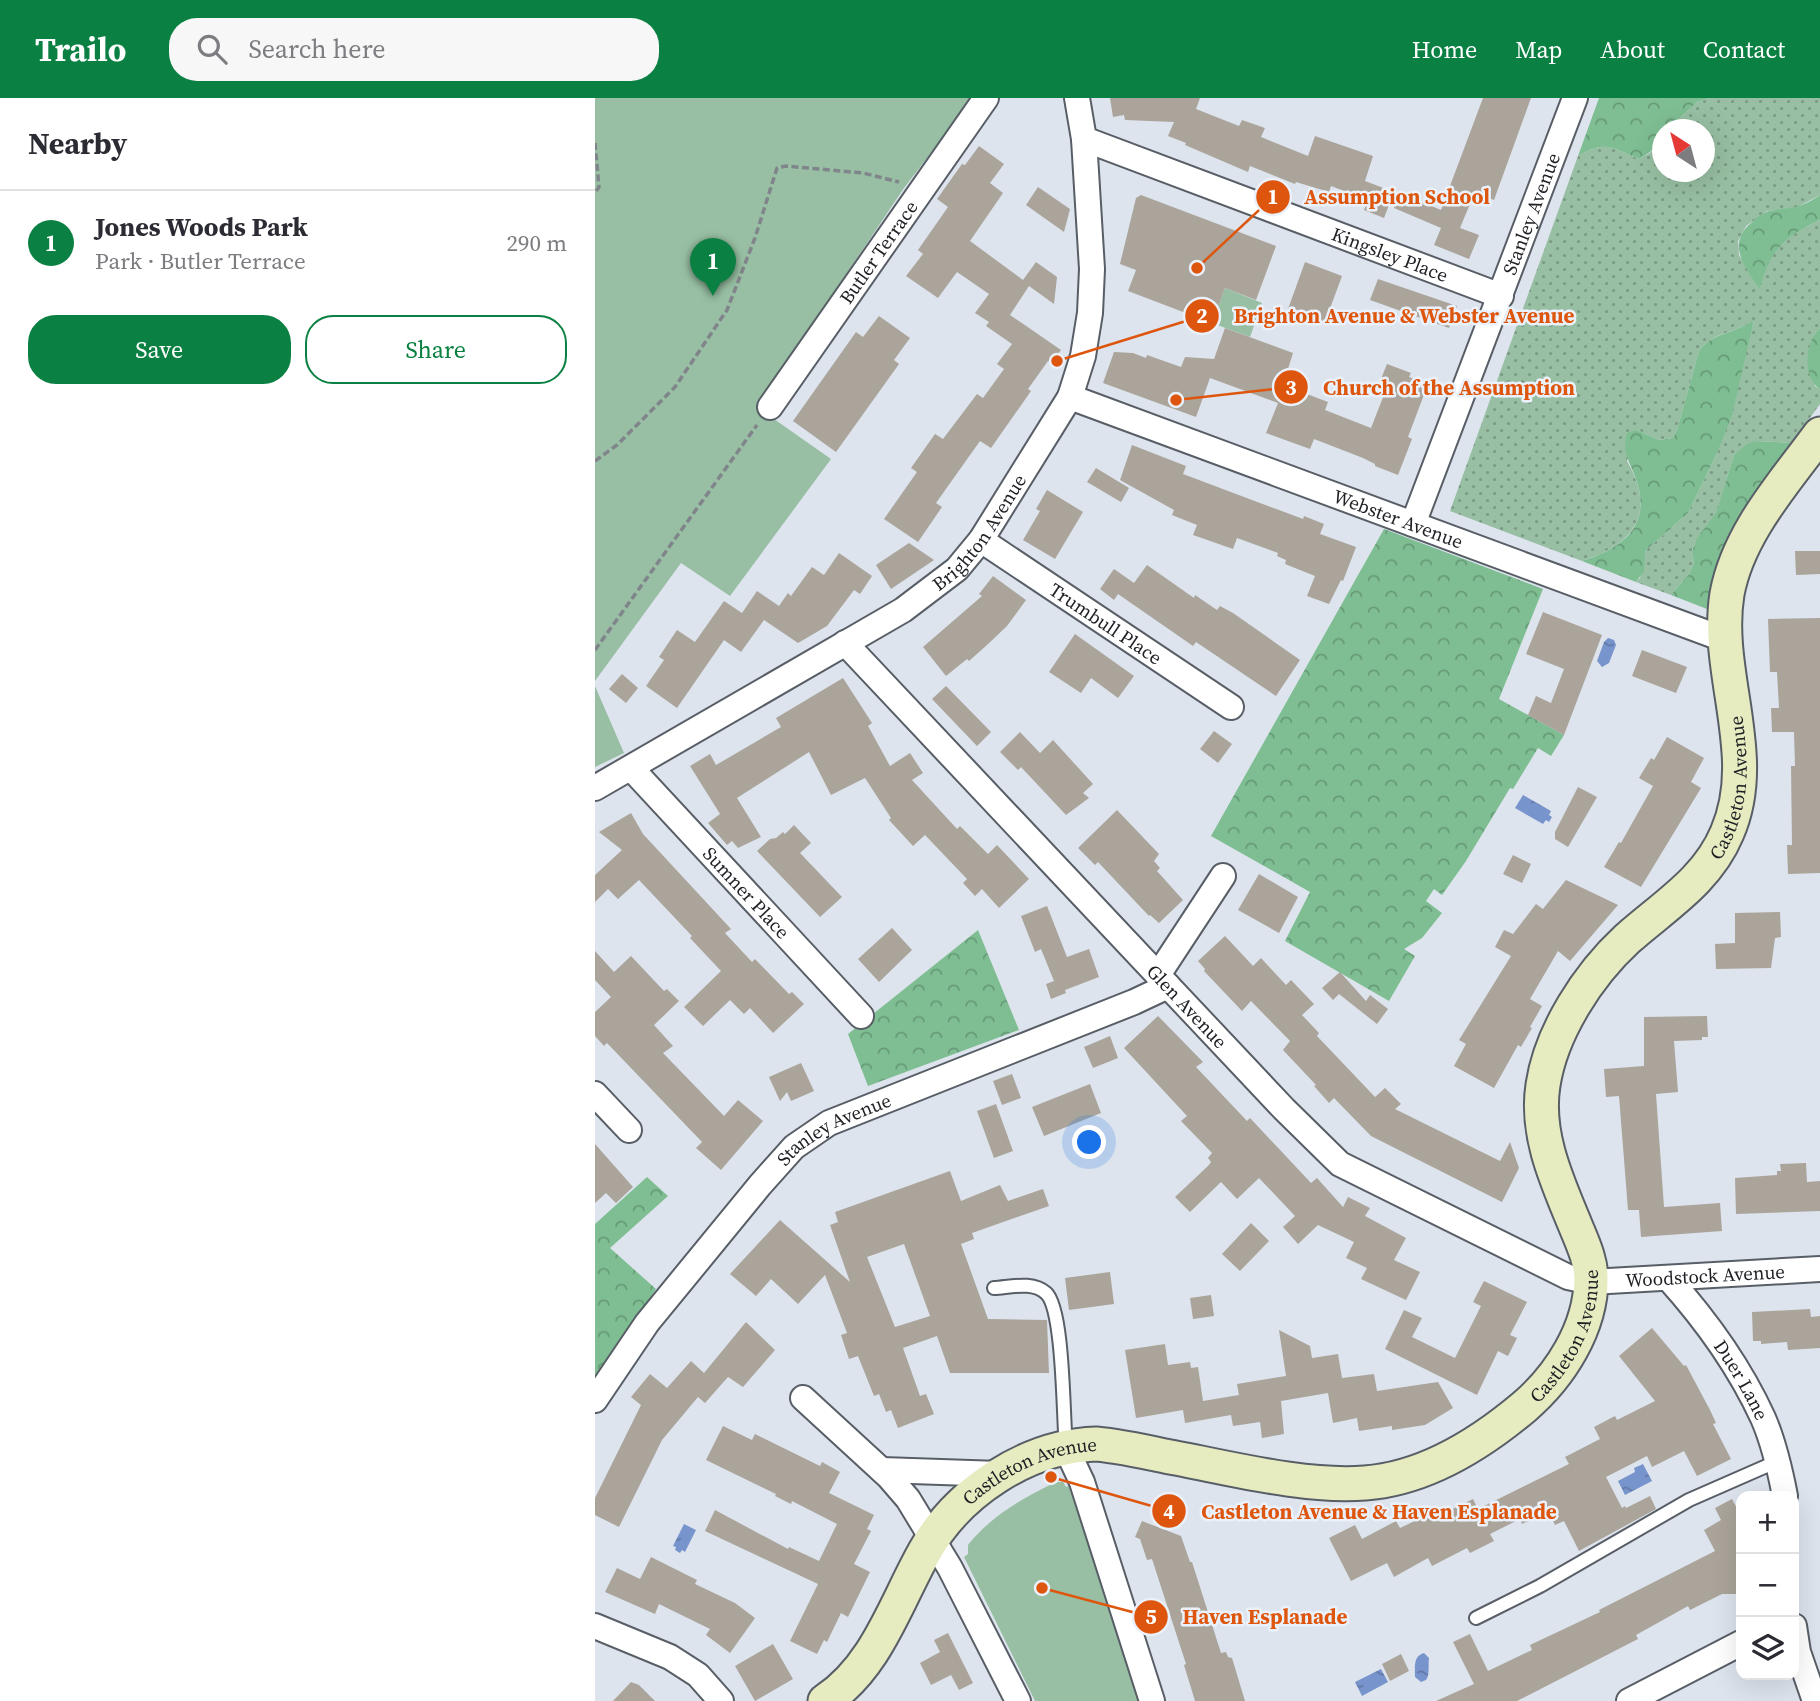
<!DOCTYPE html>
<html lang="en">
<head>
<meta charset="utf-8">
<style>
	:root { --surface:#fff; --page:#f7f7f7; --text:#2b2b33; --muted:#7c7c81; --line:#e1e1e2; --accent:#0b8043 }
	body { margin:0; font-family:"Source Serif 4",serif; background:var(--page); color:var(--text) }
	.controls { position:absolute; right:21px; bottom:21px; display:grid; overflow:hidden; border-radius:14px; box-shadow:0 7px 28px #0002 }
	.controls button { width:63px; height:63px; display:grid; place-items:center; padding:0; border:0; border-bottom:2px solid var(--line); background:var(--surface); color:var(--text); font:35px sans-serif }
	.compass { position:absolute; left:1057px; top:21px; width:63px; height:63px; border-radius:50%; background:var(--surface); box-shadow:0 7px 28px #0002; rotate:324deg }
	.you { position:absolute; left:495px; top:1045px; width:24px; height:24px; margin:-18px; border:5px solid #fff; border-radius:50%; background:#1a73e8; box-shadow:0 0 0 10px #1a73e833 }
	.badge { display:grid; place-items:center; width:46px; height:46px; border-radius:50%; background:var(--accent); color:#fff; font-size:23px; font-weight:700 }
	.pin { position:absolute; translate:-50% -58px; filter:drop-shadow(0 2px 4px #0008) }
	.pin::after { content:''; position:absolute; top:37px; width:24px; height:21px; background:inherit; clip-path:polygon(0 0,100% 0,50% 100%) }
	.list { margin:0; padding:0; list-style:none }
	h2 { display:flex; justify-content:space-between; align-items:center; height:91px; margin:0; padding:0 28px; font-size:30px }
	h2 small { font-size:23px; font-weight:400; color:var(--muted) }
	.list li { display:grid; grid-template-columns:46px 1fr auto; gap:21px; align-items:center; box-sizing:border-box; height:105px; padding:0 28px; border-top:2px solid var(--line) }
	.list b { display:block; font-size:26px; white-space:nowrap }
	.list p { margin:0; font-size:23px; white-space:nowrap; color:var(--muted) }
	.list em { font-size:23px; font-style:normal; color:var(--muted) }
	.actions { display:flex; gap:14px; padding:21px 28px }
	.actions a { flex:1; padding:16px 0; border:2px solid var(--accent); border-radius:28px; text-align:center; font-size:24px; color:var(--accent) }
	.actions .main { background:var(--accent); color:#fff }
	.icon { flex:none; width:38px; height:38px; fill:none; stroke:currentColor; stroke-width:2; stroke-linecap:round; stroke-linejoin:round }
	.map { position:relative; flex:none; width:1225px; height:1603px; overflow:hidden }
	header { display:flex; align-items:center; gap:42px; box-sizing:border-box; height:98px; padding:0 35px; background:var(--accent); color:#fff }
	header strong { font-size:33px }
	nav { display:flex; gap:38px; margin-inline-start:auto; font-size:24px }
	.search { width:490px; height:63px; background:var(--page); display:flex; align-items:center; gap:18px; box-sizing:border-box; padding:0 24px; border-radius:28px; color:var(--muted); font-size:26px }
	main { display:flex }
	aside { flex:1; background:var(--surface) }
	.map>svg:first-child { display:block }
	.grass { fill:url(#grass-dots) }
	.forest { fill:url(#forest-crowns) }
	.park { fill:#98bfa3 }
	.water { fill:url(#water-ripples) }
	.building { fill:#aaa49b; fill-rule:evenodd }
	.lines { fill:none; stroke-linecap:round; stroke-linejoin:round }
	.lane-casing { stroke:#585e66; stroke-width:16 }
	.street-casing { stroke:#585e66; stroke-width:28 }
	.secondary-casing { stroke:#585e66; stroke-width:37 }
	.path { stroke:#80858b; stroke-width:3.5; stroke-dasharray:7 3.5; stroke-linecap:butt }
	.lane { stroke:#fff; stroke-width:12 }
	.street { stroke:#fff; stroke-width:24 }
	.secondary { stroke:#e7ebc0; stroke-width:33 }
	.labels { text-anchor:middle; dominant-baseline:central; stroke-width:5; stroke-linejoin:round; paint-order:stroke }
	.street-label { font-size:19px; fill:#1e2024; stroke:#eaf1fa }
	.leader { fill:none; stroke:#de560d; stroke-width:2.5 }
	.callout-dot { fill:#de560d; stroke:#eaf1fa; stroke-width:2.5 }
	.mark-label { font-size:21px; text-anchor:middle; font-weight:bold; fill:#fff }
	.callout-label { font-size:21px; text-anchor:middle; font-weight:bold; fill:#de560d; stroke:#eaf1fa; stroke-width:5; stroke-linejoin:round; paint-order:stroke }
</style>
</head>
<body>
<header>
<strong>Trailo</strong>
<div class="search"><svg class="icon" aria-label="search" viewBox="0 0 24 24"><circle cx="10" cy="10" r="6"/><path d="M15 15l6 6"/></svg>Search here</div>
<nav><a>Home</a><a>Map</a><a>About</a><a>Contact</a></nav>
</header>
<main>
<aside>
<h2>Nearby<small></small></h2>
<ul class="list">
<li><span class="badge">1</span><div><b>Jones Woods Park</b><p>Park · Butler Terrace</p></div><em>290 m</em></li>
</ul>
<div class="actions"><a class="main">Save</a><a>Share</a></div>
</aside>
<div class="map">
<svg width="1225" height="1603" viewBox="0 0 1225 1603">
	<defs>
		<pattern id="grass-dots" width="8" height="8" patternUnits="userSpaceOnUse" patternTransform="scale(1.75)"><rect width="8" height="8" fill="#98bfa3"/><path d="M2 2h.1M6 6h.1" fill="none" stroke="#7b9b85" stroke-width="1.8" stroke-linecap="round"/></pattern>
		<pattern id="forest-crowns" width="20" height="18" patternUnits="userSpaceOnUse" patternTransform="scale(1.75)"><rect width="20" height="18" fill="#7ebe92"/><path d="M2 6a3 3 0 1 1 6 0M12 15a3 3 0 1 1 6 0" fill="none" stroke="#679a77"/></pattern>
		<pattern id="water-ripples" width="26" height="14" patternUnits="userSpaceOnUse" patternTransform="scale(1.75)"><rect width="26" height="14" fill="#7894cd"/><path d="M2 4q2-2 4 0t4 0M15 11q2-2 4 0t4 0" fill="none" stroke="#6278a6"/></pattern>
	</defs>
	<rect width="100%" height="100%" fill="#dde4ed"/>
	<path class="grass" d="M1114,0H1225V97L1201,110L1172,113L1151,128L1143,143L1144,157L1165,190C1174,151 1190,138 1225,122V230L1216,244L1220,288L1225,291V306L1197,345L1162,343L1139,357L1121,416L1103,439L1097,452L1099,465L1094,476L1076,497L1041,484L1045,480L1050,453L1093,415L1122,355L1159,223C1140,235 1117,234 1104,253L1082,332L1078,340L1064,342L1042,332L1032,363C1062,415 1040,446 987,463L855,413L983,58C1010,42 1016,49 1044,61L1055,55L1067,38L1068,74H1110V32L1073,31L1102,4Z"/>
	<path class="forest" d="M1004,0H1114L1102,4L1073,31L1068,32C1068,45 1055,55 1044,61C1016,49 1010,42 983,58Z
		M1225,97V122C1190,138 1174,153 1165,191C1150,170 1131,146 1156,125C1161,120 1167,115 1174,113C1199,108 1201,113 1225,97Z
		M1159,222L1137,317L1122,355L1093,415L1050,453L1049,473L1041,484L987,463C1031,449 1059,425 1039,376C1033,360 1027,353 1032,335L1042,332L1064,342L1078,340L1082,332L1104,253C1117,234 1140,236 1159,222Z
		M1225,230V291C1211,282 1210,258 1216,244C1217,239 1222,234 1225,230Z
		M1162,343L1197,345L1175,377L1120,479L1112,511L1076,497L1094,476L1099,465L1097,453L1102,440L1121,415L1139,357L1152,346Z
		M789,431L948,491L904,601L969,637L956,658L943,650L918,691L915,690L871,763L847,797L839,791L831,803L847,815L827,840L809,851L820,858L794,903L690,843L715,794L616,738Z
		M383,832L424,932L273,988L253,936Z
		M52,1079L73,1098L15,1150L61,1191L0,1284V1126Z"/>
	<path class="park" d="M0,0H378L309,90L164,306L169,314L236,361L135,498L86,465L0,583Z
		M630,190L667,205L655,239L617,225Z
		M0,588L29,655L0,669Z
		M461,1384H468L471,1389L477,1386L546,1603H440L369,1459L373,1456V1447C396,1418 428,1400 461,1384Z"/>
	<path class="water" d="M1013,540L1019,542L1021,547L1014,565L1007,569L1002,563L1009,544Z
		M928,697L956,713L954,717L957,719L954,724L951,722L948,726L920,710Z
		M1048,1366L1057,1383L1030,1397L1023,1383L1040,1374L1039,1370Z
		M89,1426L101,1432L90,1454L87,1452L85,1455L80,1452L81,1449L78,1448Z
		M829,1555L834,1560C833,1567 835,1577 831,1582L826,1584L820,1579C820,1569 818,1558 829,1555Z
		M786,1571L793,1584L767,1598L760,1584Z"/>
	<path class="building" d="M515,0H605L601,11L644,28L647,22L670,30L666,39L713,58L720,38L778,58L770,83L799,94L789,120L769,112L773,102L736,88L734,94L701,84L700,86L655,68L653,74L590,47L591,45L573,38L579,24L530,22L529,17L518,19Z
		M888,0H936L899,102L880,94L865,130L884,137L874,161L839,147L846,130L799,110L805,95L846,112Z
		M384,48L409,66L395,85L408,95L375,143L428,182L441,164L462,179L459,206L434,188L415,217L466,252L456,265L453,263L433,291L436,293L396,350L385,343L341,405L347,409L323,444L289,421L322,374L316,370L340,336L348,341L382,296L388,300L409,271L402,266L417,246L391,228L394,224L380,215L394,196L362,174L343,200L311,178L328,156L323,152L353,109L342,101L367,66L370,67Z
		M443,89L475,111L469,134L431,107Z
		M546,97L681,148L661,202L630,190L617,225L533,193L541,172L525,166L541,100Z
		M710,164L747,178L730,224L693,211Z
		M783,181L862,208L854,230L775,202Z
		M284,218L315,240L299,262L304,266L241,354L198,323L261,234L268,239Z
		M630,230L698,255L688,287L733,304L730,312L776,330L792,289L784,286L792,266L816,275L814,279L833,286L813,339L817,341L803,377L780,368V366L768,360L719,341L715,351L671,335L683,305L615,280L601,319L508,285L519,254L538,255L551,260L552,257L586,269L590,259L619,261Z
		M537,347L591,368L588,376L708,421L709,418L729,426L725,436L761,449L748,483L746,482L734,506L712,498L720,478L690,466L691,462L682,458L683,455L642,440L638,451L598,437L602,427L577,417L579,412L525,382Z
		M501,370L534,390L526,404L492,384Z
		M452,392L488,414L460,461L428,442L445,413L441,411Z
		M314,445L339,462L296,491L281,467Z
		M1200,453H1225V476L1201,477Z
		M244,455L277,478L265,496L259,492L232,528L203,545L169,522L146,554L129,542L82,610L51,588L69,562L64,559L82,532L100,544L129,503L147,515L162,493L184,508L193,495L196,498L217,469L229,477Z
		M552,467L599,500L600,497L622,512L625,508L638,515L705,562L681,598L601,544L598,548L523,496L519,502L505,491L519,471L539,485Z
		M398,478L431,502L412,528L392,547L374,563L372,561L351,578L328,549L387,498L384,496Z
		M948,514L1007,537L969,637L933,617L941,598L956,605L969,571L931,556Z
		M1225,520V775L1193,776L1192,747H1197L1196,668H1200L1199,634H1177L1176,610H1184L1182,574H1175L1173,521Z
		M480,536L539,578L523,600L496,580L486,595L454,574Z
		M1047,552L1092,569L1081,595L1037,578Z
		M27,576L43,590L31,605L14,591Z
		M248,580L277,625L273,628L295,668L315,655L328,675L317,682L362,731L365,728L393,756L402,747L434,781L404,810L387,791L380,798L368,785L372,781L330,737L318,748L294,722L296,720L270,680L236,697L214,654L142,700L166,739L143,750L137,743L132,747L113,725L125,716L95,668L115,656L121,667L186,629L181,620Z
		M351,588L396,634L382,648L337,601Z
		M619,633L637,646L623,665L605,651Z
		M425,634L445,655L458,642L498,686L488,695L494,700L471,717L426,669L423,672L405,654Z
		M1072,639L1109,660L1096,684L1106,690L1046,789L1009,769L1024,744L1026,745L1058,688L1044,680L1056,660L1059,662Z
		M983,689L1002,699L973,749L960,741V734Z
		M522,712L564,756L559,763L565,770L562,773L588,802L564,825L555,817L554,818L503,764L500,767L483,750Z
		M36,715L48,736L136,831L130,835L157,864L160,861L194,896L197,894L209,906L178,935L155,910L149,916L135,902L108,928L89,909L126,873L95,840L97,838L44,782L23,801L13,791L0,804V777L27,752L4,734Z
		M199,727L216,745L205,755L247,799L225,819L162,753L175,741L181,740L188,734L190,736Z
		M918,757L936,766L927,785L908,776Z
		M664,776L703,799L684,835L643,812Z
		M971,782L1023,807L975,863L963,853L935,901L947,908L935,929L937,930L926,949L923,947L899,990L859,968L871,946L864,942L916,858L900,849L909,832L918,836L941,806L948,811Z
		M452,808L472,859L494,851L504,879L470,892L471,895L456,901L451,886L459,883L446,851L440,854L426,818Z
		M1185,814L1186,839L1180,840L1176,870L1121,871L1120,846L1140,845V815Z
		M297,830L317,852L284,884L263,861Z
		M630,838L658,868L666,860L691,887L696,882L719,906L707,917L724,935L722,938L780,999L790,990L806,1006L800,1011L905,1063L915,1044L924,1070L907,1104L776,1038L739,1000L734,1005L719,988L721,987L688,952L695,943L656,903L647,913L609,873L610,871L603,863Z
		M0,853L19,874L36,858L69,893L72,891L84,903L59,927L78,948L68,955L129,1018L143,1002L168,1023L126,1072L101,1050L107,1044L12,945L9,948L0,938V914L16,899L0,882Z
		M745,874L771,903L775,897L793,911L782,926L744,896L738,902L727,890Z
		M563,918L608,964L601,969L652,1023L655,1020L716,1085L722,1080L748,1109L753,1099L775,1110L770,1118L811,1140L799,1162L825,1174L811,1202L766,1181L772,1170L751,1160L759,1144L723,1127L703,1146L688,1129L700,1118L664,1080L642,1101L626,1084L595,1114L580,1099L613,1068L616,1064L613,1060L617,1055L586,1023L592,1018L529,950Z
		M1112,918L1113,939H1107V942L1079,943L1083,994L1061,996L1069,1109L1125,1105L1127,1133L1046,1139L1044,1112H1033L1024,998L1011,999L1009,971L1049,968V919Z
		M515,938L523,960L498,970L489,949Z
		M206,965L219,993L196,1003L192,994L185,1003L174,979Z
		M417,976L426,1000L407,1007L398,983Z
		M495,986L506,1015L449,1038L437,1009Z
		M401,1006L418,1053L399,1060L382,1013Z
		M0,1046L38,1089L21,1105L11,1095L0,1105Z
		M1211,1065L1212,1084L1225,1083V1113L1141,1116L1140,1080L1182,1077V1073H1186L1185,1066Z
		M355,1073L366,1103L405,1087L413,1103L448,1091L454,1108L377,1135L379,1141L366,1146L393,1221L452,1222L454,1275H355L342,1238L308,1250L325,1298L331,1296L339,1316L303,1330L296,1312L291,1314L284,1296L279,1298L263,1258L254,1261L246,1237L252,1235L230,1177L203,1206L176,1181L161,1198L135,1176L185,1122L255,1184L235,1127L243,1124L240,1114ZM309,1146L335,1218L300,1229L272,1159Z
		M656,1125L674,1143L645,1173L627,1156Z
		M515,1174L519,1206L474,1212L470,1180Z
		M889,1183L932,1204L915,1237L922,1240L913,1258L903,1253L882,1297L790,1251L809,1212L827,1220L817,1239L860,1260L886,1208L878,1204Z
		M616,1197L619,1218L598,1221L595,1200Z
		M1215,1211L1216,1219L1225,1218V1250L1193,1252L1192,1244L1166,1246V1243H1158L1157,1214Z
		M151,1224L180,1252L148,1289L133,1279L110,1305L103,1299L67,1342L24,1429L0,1417V1400L46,1307L36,1299L55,1276L72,1290L96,1263L109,1275Z
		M1057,1230L1089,1268L1091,1267L1115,1312L1121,1325L1118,1326L1136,1361L1102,1378L1089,1353L1057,1369L1052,1358L1011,1379L1027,1410L1030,1408L1031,1410L1055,1398L1061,1411L984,1453L969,1423L960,1427L953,1413L927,1426L925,1421L895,1436L899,1443L875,1455L872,1450L837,1468L833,1460L799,1479L792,1465L756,1483L734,1440L760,1427L767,1441L801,1423L805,1430L841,1413L843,1418L878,1401L883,1411L974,1366L970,1359L1005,1341L999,1329L1020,1318L1022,1322L1060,1303L1024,1258Z
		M684,1232L715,1248L717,1260L743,1256L747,1280L779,1276L782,1293L843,1284L858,1310L830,1327L797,1332V1328L764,1333L762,1320L738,1325L733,1295L686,1303L689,1336L667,1340L665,1324L638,1328L636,1317L590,1325L588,1312L541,1320L530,1252L570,1246L573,1267L595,1264L596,1270L603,1269L608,1303L644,1297L642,1286L691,1278Z
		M128,1328L157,1342L160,1336L225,1368L227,1364L245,1374L234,1395L279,1417L272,1431L276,1433L259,1466L275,1474L253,1519L246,1515L232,1544L229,1542L222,1556L195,1543L223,1486L110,1433L120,1412L193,1451L194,1449L224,1463L242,1426L197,1403L196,1406L180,1398L181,1396L111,1362Z
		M1137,1401L1146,1418V1496H1127L1095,1512L1093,1508L1041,1537L1043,1541L922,1603H841L879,1586L858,1544L875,1536L893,1573L937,1552L935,1547L1005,1514L1004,1512L1120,1453L1109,1432L1126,1422L1120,1410Z
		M547,1423L586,1438L595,1464H597L626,1555L631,1554L633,1559L637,1560L650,1603H600L589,1567L591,1566L557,1461L552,1462L545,1441L540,1439Z
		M56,1459L102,1482L100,1486L140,1505L160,1520L135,1555L111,1537L115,1531L64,1506L60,1516L10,1494L22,1470L45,1481Z
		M353,1535L378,1585L364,1592L356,1577L336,1587L325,1565L345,1554L339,1542Z
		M178,1546L198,1581L160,1603L140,1568Z
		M806,1556L814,1573L795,1583L787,1566Z
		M36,1584L44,1587L60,1603H18Z"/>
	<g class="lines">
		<g class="lane-casing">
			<path id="lane" d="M399,1190C416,1189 438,1183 451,1195C469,1211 468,1321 471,1349
				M881,1520L945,1488L1094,1402L1183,1363"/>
		</g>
		<g class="street-casing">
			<g id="street">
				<path id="s1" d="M489,41L906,198"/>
				<path id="s2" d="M475,299L1131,542"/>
				<path id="s3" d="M175,309L391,0"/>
				<path id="s4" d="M818,426L980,0"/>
				<path id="s5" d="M386,442L636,609"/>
				<path id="s6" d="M250,545L689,1011L745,1066L973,1179L996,1184L1225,1171"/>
				<path id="s7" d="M36,670L266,918"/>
				<path id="s8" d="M0,690L308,512L362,471L386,442L475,299L488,258L495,215L497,171L489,41L482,0"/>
				<path d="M563,877L628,778"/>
				<path d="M0,996L34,1032"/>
				<path id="s9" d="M1073,1180C1110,1221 1145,1270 1168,1320C1179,1345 1185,1372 1190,1398"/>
				<path d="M208,1300L294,1379L313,1401L355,1470L423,1603"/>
				<path id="s10" d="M0,1302L52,1225L165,1087L199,1049L234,1025L539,904L573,888"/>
				<path d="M471,1350L487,1384L557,1603"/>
				<path d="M287,1372L405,1376"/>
				<path d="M0,1528L75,1559L103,1577L126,1603"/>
				<path d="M1199,1528L1203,1554L1220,1603"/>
				<path d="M1034,1603L1146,1545"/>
			</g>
		</g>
		<g class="secondary-casing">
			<g id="secondary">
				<path id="s11" d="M230,1603C282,1569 301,1504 330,1453C363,1394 433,1348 501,1346C524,1348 547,1353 570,1358C631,1369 709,1390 770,1385C829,1381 885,1346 929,1309C965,1278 996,1230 996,1181C996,1163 988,1146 981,1129C963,1085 940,1037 948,987C956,934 993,877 1032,841C1069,808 1112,783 1132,735C1166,658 1119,575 1132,496C1143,435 1190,384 1225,336"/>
			</g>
		</g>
		<path class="path" d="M0,45L4,89L0,95
			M0,363L22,347L80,289L132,212L160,140L182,70L191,68L268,75L304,84
			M0,552L162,327"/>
		<use href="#lane" class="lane"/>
		<use href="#street" class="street"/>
		<use href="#secondary" class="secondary"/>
	</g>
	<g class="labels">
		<g class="street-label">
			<text stroke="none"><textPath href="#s4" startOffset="332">Stanley Avenue</textPath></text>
			<text stroke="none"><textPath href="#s3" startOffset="189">Butler Terrace</textPath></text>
			<text stroke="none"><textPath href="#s1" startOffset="327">Kingsley Place</textPath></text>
			<text stroke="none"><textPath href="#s2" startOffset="350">Webster Avenue</textPath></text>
			<text stroke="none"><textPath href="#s8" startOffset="466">Brighton Avenue</textPath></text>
			<text stroke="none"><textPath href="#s5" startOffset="150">Trumbull Place</textPath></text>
			<text stroke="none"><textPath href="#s11" startOffset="1559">Castleton Avenue</textPath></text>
			<text stroke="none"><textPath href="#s7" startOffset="170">Sumner Place</textPath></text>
			<text stroke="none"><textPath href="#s6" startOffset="499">Glen Avenue</textPath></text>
			<text stroke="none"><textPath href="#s10" startOffset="366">Stanley Avenue</textPath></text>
			<text stroke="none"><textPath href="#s6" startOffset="1111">Woodstock Avenue</textPath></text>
			<text stroke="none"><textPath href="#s11" startOffset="929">Castleton Avenue</textPath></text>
			<text stroke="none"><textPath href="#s9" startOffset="126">Duer Lane</textPath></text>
			<text stroke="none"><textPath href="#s11" startOffset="320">Castleton Avenue</textPath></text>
		</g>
	</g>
	<path class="leader" d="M602 170L678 99M462 263L607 218M581 302L696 289M456 1379L574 1413M447 1490L556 1519"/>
	<g class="callout-dot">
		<circle cx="602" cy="170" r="7"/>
		<circle cx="462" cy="263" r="7"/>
		<circle cx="581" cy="302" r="7"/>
		<circle cx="456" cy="1379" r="7"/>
		<circle cx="447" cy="1490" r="7"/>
		<circle cx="678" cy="99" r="18"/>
		<circle cx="607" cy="218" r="18"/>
		<circle cx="696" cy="289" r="18"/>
		<circle cx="574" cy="1413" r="18"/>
		<circle cx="556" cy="1519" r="18"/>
	</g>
	<g class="mark-label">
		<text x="678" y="106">1</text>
		<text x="607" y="225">2</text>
		<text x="696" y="297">3</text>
		<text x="574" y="1421">4</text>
		<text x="556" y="1526">5</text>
	</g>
	<g class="callout-label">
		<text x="802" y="106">Assumption School</text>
		<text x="809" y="225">Brighton Avenue &amp; Webster Avenue</text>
		<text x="854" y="297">Church of the Assumption</text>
		<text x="784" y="1421">Castleton Avenue &amp; Haven Esplanade</text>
		<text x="670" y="1526">Haven Esplanade</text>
	</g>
</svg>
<div class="controls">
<button>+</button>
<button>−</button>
<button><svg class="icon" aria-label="layers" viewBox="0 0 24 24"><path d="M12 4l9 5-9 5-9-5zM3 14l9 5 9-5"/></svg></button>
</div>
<svg class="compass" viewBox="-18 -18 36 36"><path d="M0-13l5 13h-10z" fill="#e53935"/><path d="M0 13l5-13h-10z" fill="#7c7c81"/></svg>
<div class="you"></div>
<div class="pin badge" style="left:118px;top:198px">1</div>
</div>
</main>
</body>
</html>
